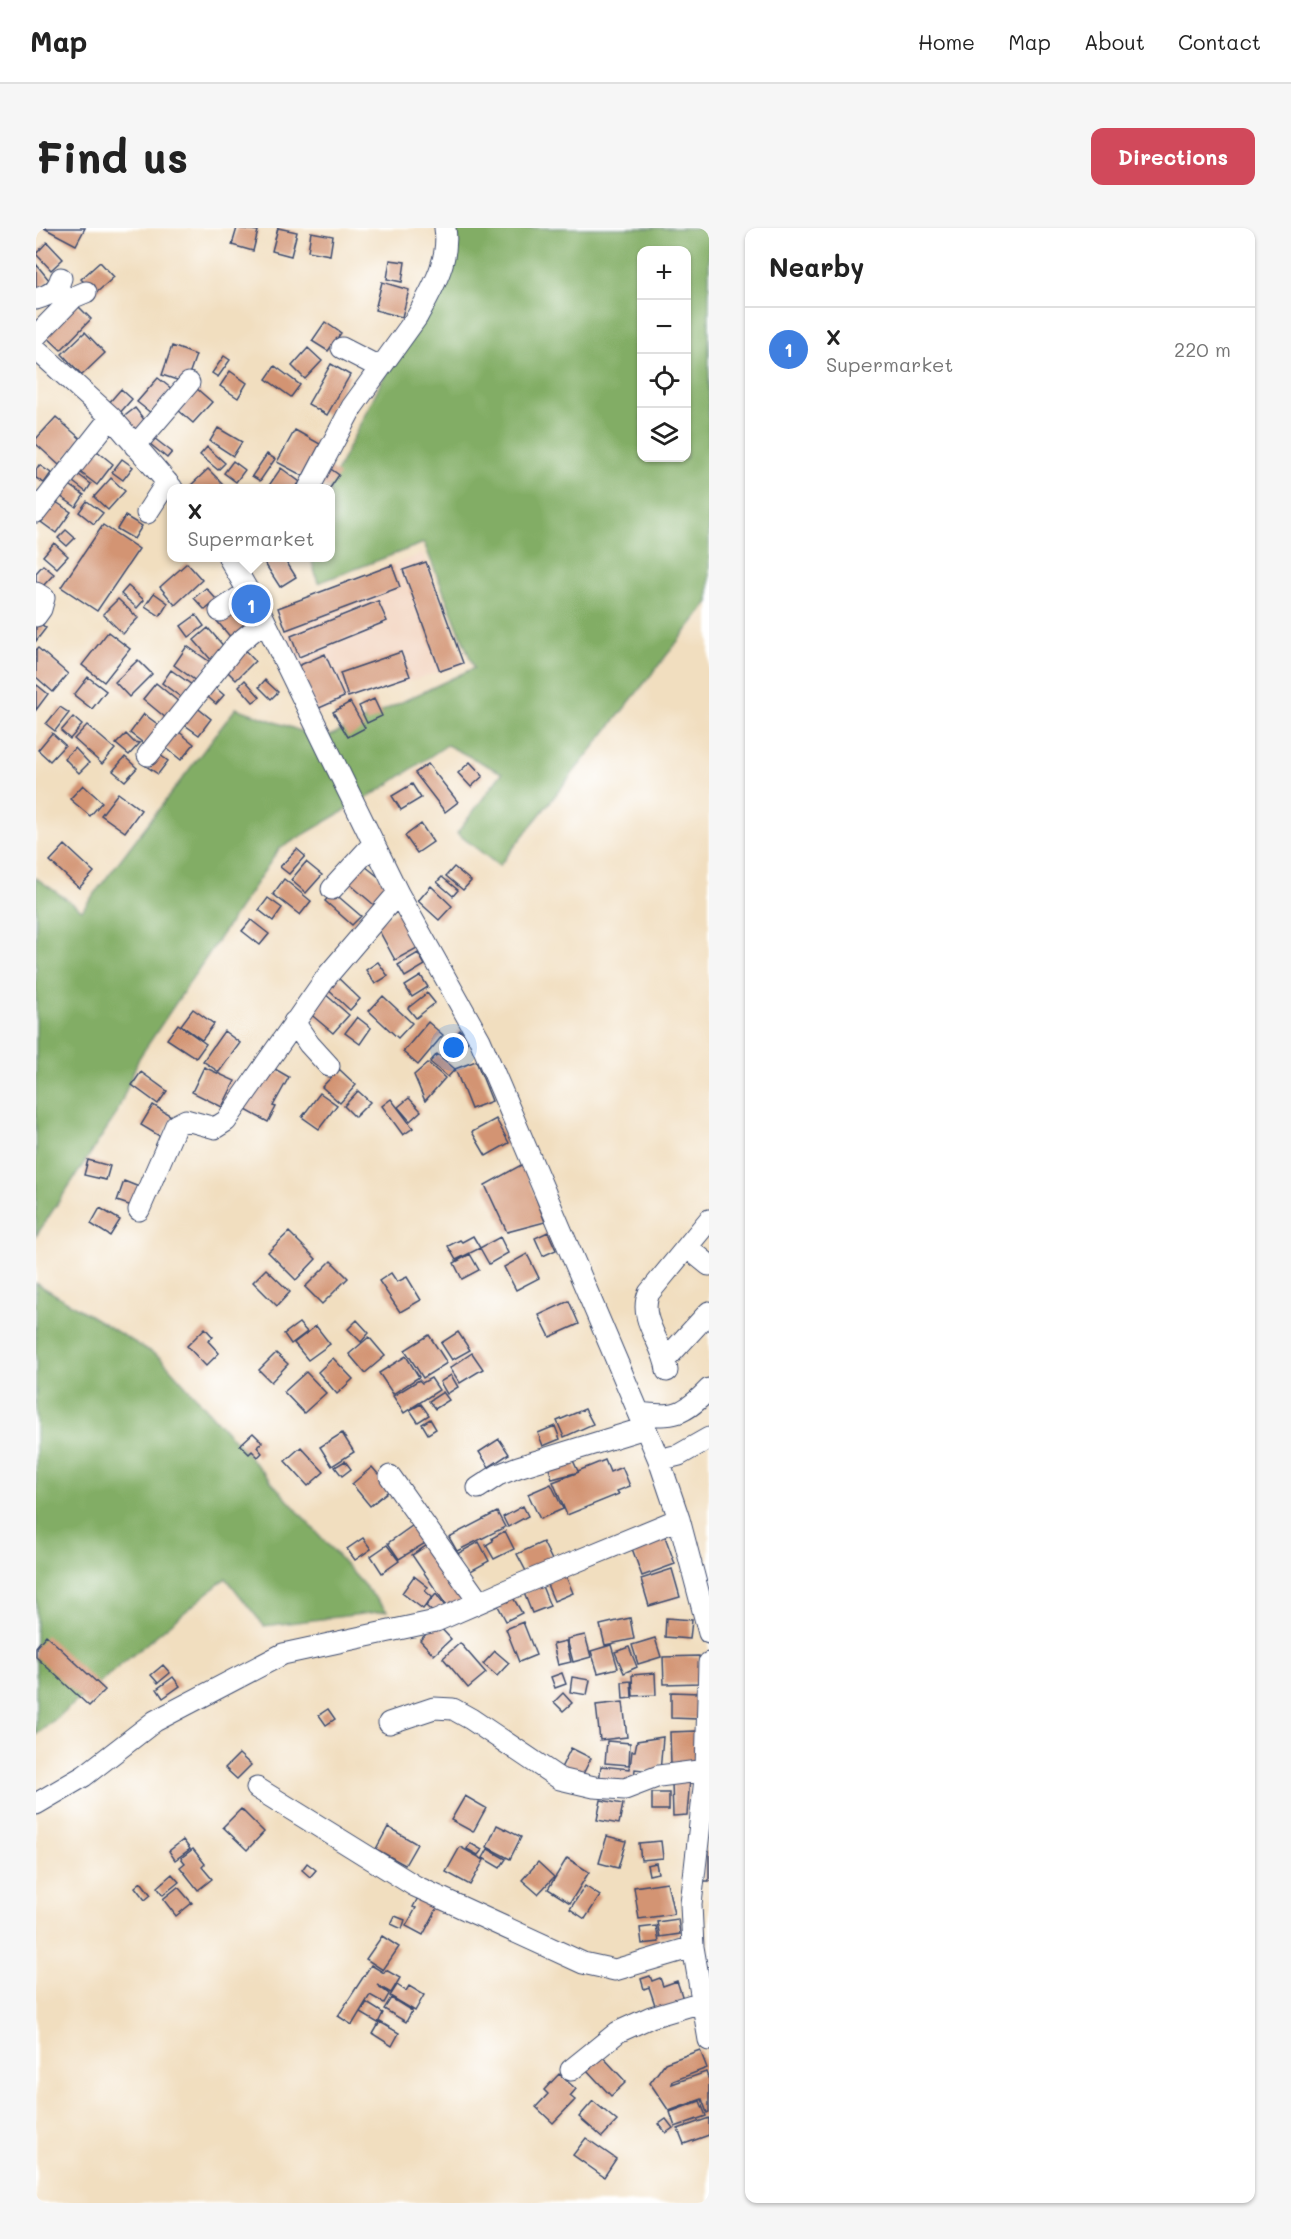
<!DOCTYPE html>
<html lang="en">
<head>
<meta charset="utf-8">
<style>
	:root { --surface:#fff; --page:#f6f6f6; --text:#222; --muted:#767676; --line:#e0e0e0; --accent:#d1495b }
	body { margin:0; font-family:Mali,sans-serif; background:var(--page); color:var(--text) }
	.controls { position:absolute; right:18px; top:18px; display:grid; overflow:hidden; border-radius:12px; box-shadow:0 2px 4px #0004 }
	.controls button { width:54px; height:54px; display:grid; place-items:center; padding:0; border:0; border-bottom:2px solid var(--line); background:var(--surface); color:var(--text); font:30px sans-serif }
	.you { position:absolute; left:418px; top:820px; width:21px; height:21px; margin:-15px; border:4px solid #fff; border-radius:50%; background:#1a73e8; box-shadow:0 0 0 9px #1a73e833 }
	.badge { display:grid; place-items:center; width:39px; height:39px; border-radius:50%; background:var(--accent); color:#fff; font-size:20px; font-weight:700 }
	.pin { position:absolute; translate:-50% -50%; border:3px solid #fff; box-shadow:0 2px 6px #0006 }
	.popup { position:absolute; left:131px; top:256px; width:168px; height:78px; box-sizing:border-box; display:grid; place-content:center; border-radius:12px; background:var(--surface); filter:drop-shadow(0 2px 4px #0005); font-size:20px; white-space:nowrap; color:var(--muted) }
	.popup b { font-size:22px; color:var(--text) }
	.popup::after { content:''; position:absolute; left:50%; top:100%; margin-left:-12px; border:12px solid transparent; border-top-color:var(--surface) }
	.list { margin:0; padding:0; list-style:none }
	h2 { display:flex; justify-content:space-between; align-items:center; height:78px; margin:0; padding:0 24px; font-size:26px }
	h2 small { font-size:20px; font-weight:400; color:var(--muted) }
	.list li { display:grid; grid-template-columns:39px 1fr auto; gap:18px; align-items:center; box-sizing:border-box; height:84px; padding:0 24px; border-top:2px solid var(--line) }
	.list b { display:block; font-size:22px; white-space:nowrap }
	.list p { margin:0; font-size:20px; white-space:nowrap; color:var(--muted) }
	.list em { font-size:20px; font-style:normal; color:var(--muted) }
	.icon { flex:none; width:33px; height:33px; fill:none; stroke:currentColor; stroke-width:2; stroke-linecap:round; stroke-linejoin:round }
	.map { position:relative; flex:none; width:673px; height:1975px; overflow:hidden; border-radius:12px }
	header { display:flex; align-items:center; gap:36px; box-sizing:border-box; height:84px; padding:0 30px; background:var(--surface); border-bottom:2px solid var(--line) }
	header strong { font-size:28px }
	nav { display:flex; gap:33px; margin-inline-start:auto; font-size:21px }
	.intro { display:flex; align-items:center; justify-content:space-between; box-sizing:border-box; height:144px; padding:0 36px }
	h1 { margin:0; font-size:42px }
	.button { padding:15px 27px; border-radius:12px; background:var(--accent); color:#fff; font-size:21px; font-weight:700 }
	main { display:flex; gap:36px; padding:0 36px }
	aside { flex:1; background:var(--surface); border-radius:12px; box-shadow:0 2px 4px #0004 }
	.map>svg:first-child { display:block }
	.built { fill:#f3d4bf }
	.forest { fill:#82ad65; stroke:#4e6e62; stroke-width:1.5; fill-rule:evenodd }
	.building { fill:#d39473 }
	.lines { fill:none; stroke-linecap:round; stroke-linejoin:round }
	.minor-casing { stroke:#3b496d; stroke-width:23 }
	.minor { stroke:#fff; stroke-width:21 }
</style>
</head>
<body>
<header>
<strong>Map</strong>
<nav><a>Home</a><a>Map</a><a>About</a><a>Contact</a></nav>
</header>
<div class="intro"><h1>Find us</h1><a class="button">Directions</a></div>
<main>
<div class="map">
<svg width="673" height="1975" viewBox="0 0 673 1975">
	<rect width="100%" height="100%" fill="#fff"/>
	<filter id="ink" filterUnits="userSpaceOnUse"><feTurbulence type="fractalNoise" baseFrequency=".0167" numOctaves="2"/><feDisplacementMap in="SourceGraphic" scale="12" xChannelSelector="R" yChannelSelector="G"/><feConvolveMatrix kernelMatrix="1 2 1 2 8 2 1 2 1" color-interpolation-filters="sRGB"/></filter>
	<filter id="wash" filterUnits="userSpaceOnUse"><feTurbulence type="fractalNoise" baseFrequency=".008" numOctaves="4" result="noise"/><feDisplacementMap in="SourceGraphic" scale="24" xChannelSelector="R" yChannelSelector="G"/><feGaussianBlur stdDeviation="1.35" result="paint"/><feColorMatrix in="noise" values="0 0 0 0 0 0 0 0 0 0 0 0 0 0 0 0 0 1.4 0 .05"/><feComposite in="paint" operator="in"/></filter>
	<g filter="url(#wash)">
		<rect width="100%" height="100%" fill="#f1debf"/>
		<path class="built" d="M387,325L429,436L316,471L280,488L239,383Z"/>
		<path class="forest" d="M420,0H673V374L463,638L421,605L466,545L411,517L344,562L243,621L103,830L80,887L0,1008V650L46,682L200,480L287,511L438,440L388,315L282,355L275,330H294V260H292L408,29ZM606,22H650V230H606Z
			M0,1055L125,1130L351,1383L228,1398L190,1350L0,1507Z"/>
		<g id="blocks">
			<path class="building" d="M8,0H49L40,17Z
				M201,0L222,3L217,23L196,17Z
				M242,0L261,4L255,28L236,23Z
				M275,4L297,8L294,27L272,23Z
				M11,14L27,31L15,42L0,26Z
				M354,32L369,34L366,54L351,51Z
				M64,34L78,49L59,66L45,51Z
				M0,36L13,52L0,63Z
				M346,54L373,62L366,89L339,82Z
				M39,75L55,91L25,122L8,106Z
				M289,94L305,105L292,123L276,113Z
				M49,104L69,125L46,147L26,126Z
				M136,118L160,127L150,155L126,147Z
				M272,120L286,133L269,151L256,138Z
				M188,128L194,132L182,149L176,145Z
				M295,136L314,147L291,187L272,176Z
				M239,138L264,157L255,169L230,151Z
				M194,143L211,155L202,170L184,158Z
				M122,150L136,161L115,185L101,174Z
				M160,160L176,174L157,195L142,182Z
				M85,161L96,171L83,186L72,176Z
				M99,180L110,194L96,205L85,191Z
				M20,189L46,212L23,237L0,216V211Z
				M182,200L206,214L197,228L174,213Z
				M259,202L284,216L267,248L241,234Z
				M118,210L136,224L131,230L113,215Z
				M171,219L189,235L182,242L164,227Z
				M61,223L77,236L61,257L44,244Z
				M231,226L239,231L224,253L216,248Z
				M86,231L97,239L87,252L76,244Z
				M197,233L209,242L200,254L188,245Z
				M3,237L15,245L8,255L0,250V242Z
				M292,239L303,247L294,260H290L281,255Z
				M245,240L264,254L259,260H234L232,259Z
				M172,241L188,257L185,260H152Z
				M43,247L55,256L50,264L37,254Z
				M75,250L89,263L72,282L58,269Z
				M32,256L48,267L40,279L24,268Z
				M51,273L67,285L58,296L43,284Z
				M20,274L35,284L20,305L5,294Z
				M89,288L106,298L98,311L81,301Z
				M67,297L103,321L61,383L25,359Z
				M30,302L39,310L31,318L22,310Z
				M18,315L32,328L21,340L7,328Z
				M235,330H248L260,349L244,359L228,334Z
				M390,334L427,435L404,443L367,342Z
				M151,335L166,352L139,377L124,359Z
				M7,337L18,346L6,359L0,354V345Z
				M356,337L364,359L250,402L242,380Z
				M92,358L108,372L101,380L85,366Z
				M170,360L181,372L169,382L158,370Z
				M118,365L132,375L124,388L109,378Z
				M82,371L102,390L87,406L67,386Z
				M342,373L351,393L263,429L255,408Z
				M199,376L216,396L197,412L180,392Z
				M160,387L168,398L153,409L145,398Z
				M0,392L10,400L0,413Z
				M172,400L190,421L176,433L158,412Z
				M72,404L94,421L68,454L46,437Z
				M151,418L174,434L160,453L138,437Z
				M206,419L219,433L200,452L186,438Z
				M2,420L32,446L17,464L0,449V422Z
				M365,424L374,448L312,469L304,445Z
				M289,426L308,469L281,481L262,438Z
				M102,432L116,446L93,469L79,454Z
				M135,442L156,457L146,470L126,455Z
				M52,449L70,463L56,481L38,467Z
				M209,452L224,469L217,474L203,458Z
				M229,452L242,464L235,471L223,459Z
				M120,455L143,474L130,490L107,471Z
				M174,455L188,467L180,476L166,464Z
				M1,457L12,466L0,482V459Z
				M338,471L346,488L331,495L323,478Z
				M314,474L329,500L312,509L297,484Z
				M159,478L175,491L163,507L146,495Z
				M24,479L33,485L19,503L10,496Z
				M108,486L128,501L114,520L94,505Z
				M37,489L46,497L34,511L25,503Z
				M51,497L79,521L66,536L38,511Z
				M142,503L158,516L145,532L129,519Z
				M16,505L29,517L14,533L2,522Z
				M90,506L98,514L104,515L93,527L80,516Z
				M39,520L53,535L43,545L28,530Z
				M120,524L132,533L122,546L110,538Z
				M89,529L101,540L89,553L77,543Z
				M434,534L447,548L435,559L422,545Z
				M392,536L422,574L409,584L379,545Z
				M376,556L385,570L365,582L356,568Z
				M47,557L66,574L54,588L34,571Z
				M82,565L105,582L89,604L65,587Z
				M385,596L397,614L381,625L369,608Z
				M29,617L58,644L43,660L14,633Z
				M261,621L269,628L253,646L244,639Z
				M270,634L286,647L270,665L255,652Z
				M324,634L360,663L344,682L309,652Z
				M418,639L435,653L427,662L410,648Z
				M406,649L422,662L417,668L401,654Z
				M248,651L275,673L264,687L237,666Z
				M395,658L416,678L403,692L382,673Z
				M297,664L325,688L316,697L289,673Z
				M232,670L246,680L237,693L223,682Z
				M363,683L383,719L359,732L339,695Z
				M215,692L233,706L224,717L206,703Z
				M382,725L389,737L369,749L362,737Z
				M342,734L352,748L339,756L330,742Z
				M299,747L324,771L314,782L289,759Z
				M385,748L392,759L376,769L369,758Z
				M288,765L313,787L297,805L272,784Z
				M391,765L399,775L380,790L372,780Z
				M347,768L376,795L362,810L333,783Z
				M157,781L178,796L166,812L145,797Z
				M321,789L335,800L324,816L309,805Z
				M392,794L407,807L382,837L367,824Z
				M142,796L170,816L160,830L131,811Z
				M424,802L434,811L415,832L405,823Z
				M188,803L204,815L183,844L167,833Z
				M401,826L419,841L412,849L394,834Z
				M440,833L456,873L435,881L419,841Z
				M392,835L409,850L389,873L378,847Z
				M232,837L253,849L237,878L240,879L232,894L208,881Z
				M168,839L199,853L186,879L156,864Z
				M303,841L320,857L304,875L286,859Z
				M105,844L131,863L122,876L96,857Z
				M322,863L334,874L319,889L308,878Z
				M284,865L301,877L283,901L266,889Z
				M373,870L385,883L374,893L362,879Z
				M355,871L377,900L367,907L346,878Z
				M117,877L137,889L125,909L105,897Z
				M460,891L473,915L450,928L436,904Z
				M52,932L74,938L70,952L48,947Z
				M487,936L509,994L471,1004L449,957Z
				M88,953L103,959L96,978L81,973Z
				M64,980L84,992L74,1008L55,996Z
				M253,1004L280,1031L260,1052L232,1024Z
				M512,1004L520,1022L507,1028L499,1010Z
				M437,1008L444,1020L464,1009L472,1025L453,1036L444,1020L420,1032L412,1018L424,1012L426,1014Z
				M434,1026L443,1042L426,1051L418,1035Z
				M491,1026L503,1050L480,1062L468,1039Z
				M295,1033L312,1050L286,1076L269,1059Z
				M230,1041L254,1064L241,1078L217,1054Z
				M355,1045L361,1054L371,1049L385,1072L364,1084L343,1053Z
				M533,1073L543,1096L514,1109L503,1087Z
				M321,1092L333,1105L325,1114L312,1101Z
				M263,1095L271,1104L255,1116L248,1106Z
				M280,1098L294,1116L272,1132L258,1115Z
				M169,1100L177,1109L172,1113L183,1125L170,1138L151,1118Z
				M422,1104L434,1122L416,1132L405,1115Z
				M393,1107L411,1135L387,1150L369,1122Z
				M333,1109L349,1128L329,1145L313,1126Z
				M240,1125L252,1136L235,1154L223,1142Z
				M436,1125L447,1141L424,1155L414,1140Z
				M370,1128L383,1149L357,1166L343,1145Z
				M297,1130L317,1151L301,1166L282,1144Z
				M270,1144L290,1165L268,1185L248,1164Z
				M415,1147L422,1159L411,1166L404,1154Z
				M395,1150L403,1162L368,1185L357,1168L383,1152L386,1155Z
				M407,1164L413,1172L399,1181L393,1173Z
				M385,1176L393,1187L382,1194L374,1182Z
				M549,1181L557,1196L528,1209L521,1193Z
				M394,1191L400,1201L392,1206L386,1196Z
				M519,1198L524,1211L507,1218L502,1205Z
				M217,1205L226,1214L221,1219L226,1225L222,1229L216,1223L213,1226L204,1217Z
				M306,1205L318,1224L296,1238L284,1219Z
				M463,1211L473,1226L453,1239L443,1224Z
				M265,1219L288,1244L272,1258L249,1233Z
				M533,1224L542,1243L569,1232L574,1244L586,1239L594,1258L581,1263L583,1266L531,1287L517,1254L543,1244L516,1251L511,1233Z
				M309,1233L315,1241L306,1248L299,1239Z
				M336,1239L355,1261L334,1278L316,1256Z
				M515,1256L527,1281L504,1291L492,1266Z
				M487,1278L492,1288L472,1299L467,1289Z
				M461,1284L469,1299L421,1323L413,1309Z
				M383,1293L396,1311L363,1331L352,1315Z
				M469,1303L478,1321L458,1331L450,1317L457,1313L456,1310Z
				M627,1303L639,1336L606,1348L594,1315Z
				M327,1310L335,1321L319,1332L311,1321Z
				M396,1314L436,1368L414,1383L376,1327Z
				M443,1314L453,1333L431,1345L421,1326Z
				M507,1314L516,1332L491,1345L481,1326Z
				M351,1317L363,1333L346,1345L335,1328Z
				M636,1341L644,1369L613,1378L605,1351Z
				M529,1346L537,1365L518,1373L510,1354Z
				M378,1348L392,1359L389,1363L396,1369L387,1381L366,1365Z
				M506,1358L514,1378L496,1385L488,1365Z
				M400,1366L409,1378L401,1388L390,1378Z
				M475,1366L486,1385L470,1393L460,1374Z
				M594,1390L598,1411L569,1417L564,1397Z
				M630,1390L656,1392L654,1411L629,1409Z
				M487,1394L500,1427L483,1434L470,1401Z
				M401,1396L415,1411L398,1427L384,1412Z
				M10,1407L69,1462L53,1478L0,1429V1419Z
				M549,1407L555,1429L537,1434L531,1411Z
				M619,1410L625,1429L602,1436L596,1417Z
				M530,1413L535,1434L522,1437L517,1416Z
				M424,1415L450,1445L432,1460L407,1430Z
				M575,1417L582,1440L562,1445L555,1423Z
				M593,1419L601,1439L588,1445L579,1424Z
				M459,1423L473,1435L461,1448L447,1436Z
				M663,1428L664,1455L628,1456L627,1429Z
				M127,1437L134,1445L122,1455L115,1447Z
				M526,1445L530,1456L519,1460L515,1449Z
				M619,1445L620,1467L597,1468L596,1447Z
				M137,1449L144,1458L127,1470L121,1461Z
				M536,1449L554,1452L551,1467L534,1464Z
				M595,1453L596,1470L587,1471L586,1454Z
				M635,1464L663,1465L662,1491L635,1490Z
				M527,1465L536,1475L527,1483L518,1474Z
				M587,1474L591,1509L564,1512L560,1477Z
				M292,1481L299,1491L290,1497L283,1487Z
				M661,1503L662,1536L635,1537L634,1504Z
				M627,1509L624,1544L599,1541L597,1558L563,1554L565,1538L594,1541L596,1523H599L601,1513Z
				M571,1513L594,1515L593,1537L569,1535Z
				M535,1520L555,1530L543,1554L523,1544Z
				M203,1526L215,1537L201,1551L189,1540Z
				M654,1551L651,1587L637,1588L636,1554Z
				M616,1565H633V1582H616Z
				M429,1568L450,1580L437,1604L415,1592Z
				M565,1572L587,1576L583,1596L561,1592Z
				M205,1581L228,1604L211,1622L187,1599Z
				M461,1597L485,1609L474,1631L451,1619Z
				M352,1599L381,1616L369,1637L340,1621Z
				M571,1608L590,1613L582,1640L563,1635Z
				M147,1612L154,1621L139,1632L133,1623Z
				M625,1613L627,1630L605,1632L603,1615Z
				M434,1615L446,1622L442,1627L431,1621Z
				M424,1619L448,1632L434,1657L410,1644Z
				M157,1621L169,1636L166,1639L176,1651L162,1662L144,1639L149,1635L145,1630Z
				M452,1621L470,1631L464,1640L447,1630Z
				M669,1623H673V1653H668Z
				M531,1630L553,1644L534,1675L512,1661Z
				M502,1634L518,1649L502,1666L486,1652Z
				M271,1635L280,1642L274,1649L266,1642Z
				M620,1635L622,1645L613,1647L611,1637Z
				M136,1646L143,1654L127,1667L121,1659Z
				M105,1654L115,1667L109,1672L99,1659Z
				M631,1654L638,1686L603,1691L598,1659Z
				M549,1658L564,1668L549,1691L534,1681Z
				M142,1659L156,1675L140,1688L127,1671Z
				M384,1666L403,1677L387,1707L370,1698L380,1680L377,1679Z
				M359,1688L369,1692L366,1701L355,1696Z
				M642,1691L644,1706L624,1709L621,1694Z
				M620,1698L623,1714L606,1716L604,1700Z
				M346,1708L363,1719L347,1742L330,1731Z
				M335,1737L348,1745L350,1742L364,1750L355,1765L341,1757L353,1766L348,1775L334,1767L316,1797L302,1788Z
				M614,1748L616,1753L624,1750L627,1758L641,1753L648,1774L621,1783L613,1759L608,1761L605,1751Z
				M361,1757L370,1763L373,1758L388,1767L379,1783L354,1768Z
				M355,1770L376,1783L370,1794L348,1781Z
				M331,1775L347,1785L342,1795L325,1785Z
				M344,1794L363,1805L356,1818L337,1806Z
				M664,1822L671,1840L637,1853L636,1856L670,1844L673,1852V1884L671,1885L666,1871L633,1883L614,1855L629,1835Z
				M565,1827L590,1854L575,1868L550,1841Z
				M523,1846L540,1861L534,1868L539,1872L517,1895L500,1879L512,1866L508,1862Z
				M557,1873L581,1893L566,1909L543,1889Z
				M664,1873L670,1888L639,1899L634,1884Z
				M673,1890V1907L648,1916L642,1901Z
				M630,1891L637,1900L630,1905L623,1896Z
				M550,1910L580,1931L568,1949L537,1927Z"/>
		</g>
	</g>
	<g filter="url(#ink)">
		<use href="#blocks" fill-opacity="0" stroke="#3b496d" stroke-width="1.5"/>
		<g class="lines">
			<g class="minor-casing">
				<path id="minor" d="M0,71C13,67 21,64 25,50
					M0,108L38,69L50,64
					M306,120L343,139
					M0,121L75,189L136,260
					M99,218L153,155
					M273,260L316,179L381,89C396,61 414,33 409,0
					M0,284L75,189
					M111,285L131,254
					M193,330L227,389L362,665L444,812L623,1232L643,1291L673,1405
					M0,365L8,370L5,381L0,388
					M184,383L212,363
					M112,527L201,416L229,393
					M296,661L338,615
					M258,794L273,816L293,838
					M103,982L140,897L150,892L179,900L190,893L292,747L362,665
					M652,1020L673,1037
					M630,1131L673,1084
					M631,1143C629,1116 601,1092 613,1065L673,992
					M603,1185C638,1190 648,1187 673,1161
					M623,1232L643,1227L673,1210
					M354,1248L443,1374
					M442,1260L462,1247L482,1239L609,1200
					M673,1435L670,1542L655,1676L657,1719L673,1812
					M353,1495L398,1480L417,1481L435,1491L524,1551L558,1559L589,1561L623,1548L670,1542
					M221,1560L379,1658L547,1735L579,1742L657,1719
					M0,1576L48,1548L119,1493L247,1426L400,1393L483,1357L643,1291
					M535,1842L582,1804L615,1789L666,1774"/>
			</g>
			<use href="#minor" class="minor"/>
		</g>
	</g>
</svg>
<div class="controls">
<button>+</button>
<button>−</button>
<button><svg class="icon" aria-label="locate" viewBox="0 0 24 24"><circle cx="12" cy="12" r="6"/><path d="M12 2v4M12 18v4M2 12h4M18 12h4"/></svg></button>
<button><svg class="icon" aria-label="layers" viewBox="0 0 24 24"><path d="M12 4l9 5-9 5-9-5zM3 14l9 5 9-5"/></svg></button>
</div>
<div class="you"></div>
<div class="pin badge" style="left:215px;top:376px;background:#3f7fe0">1</div>
<div class="popup"><b>X</b>Supermarket</div>
</div>
<aside>
<h2>Nearby<small></small></h2>
<ul class="list">
<li><span class="badge" style="background:#3f7fe0">1</span><div><b>X</b><p>Supermarket</p></div><em>220 m</em></li>
</ul>
</aside>
</main>
</body>
</html>
